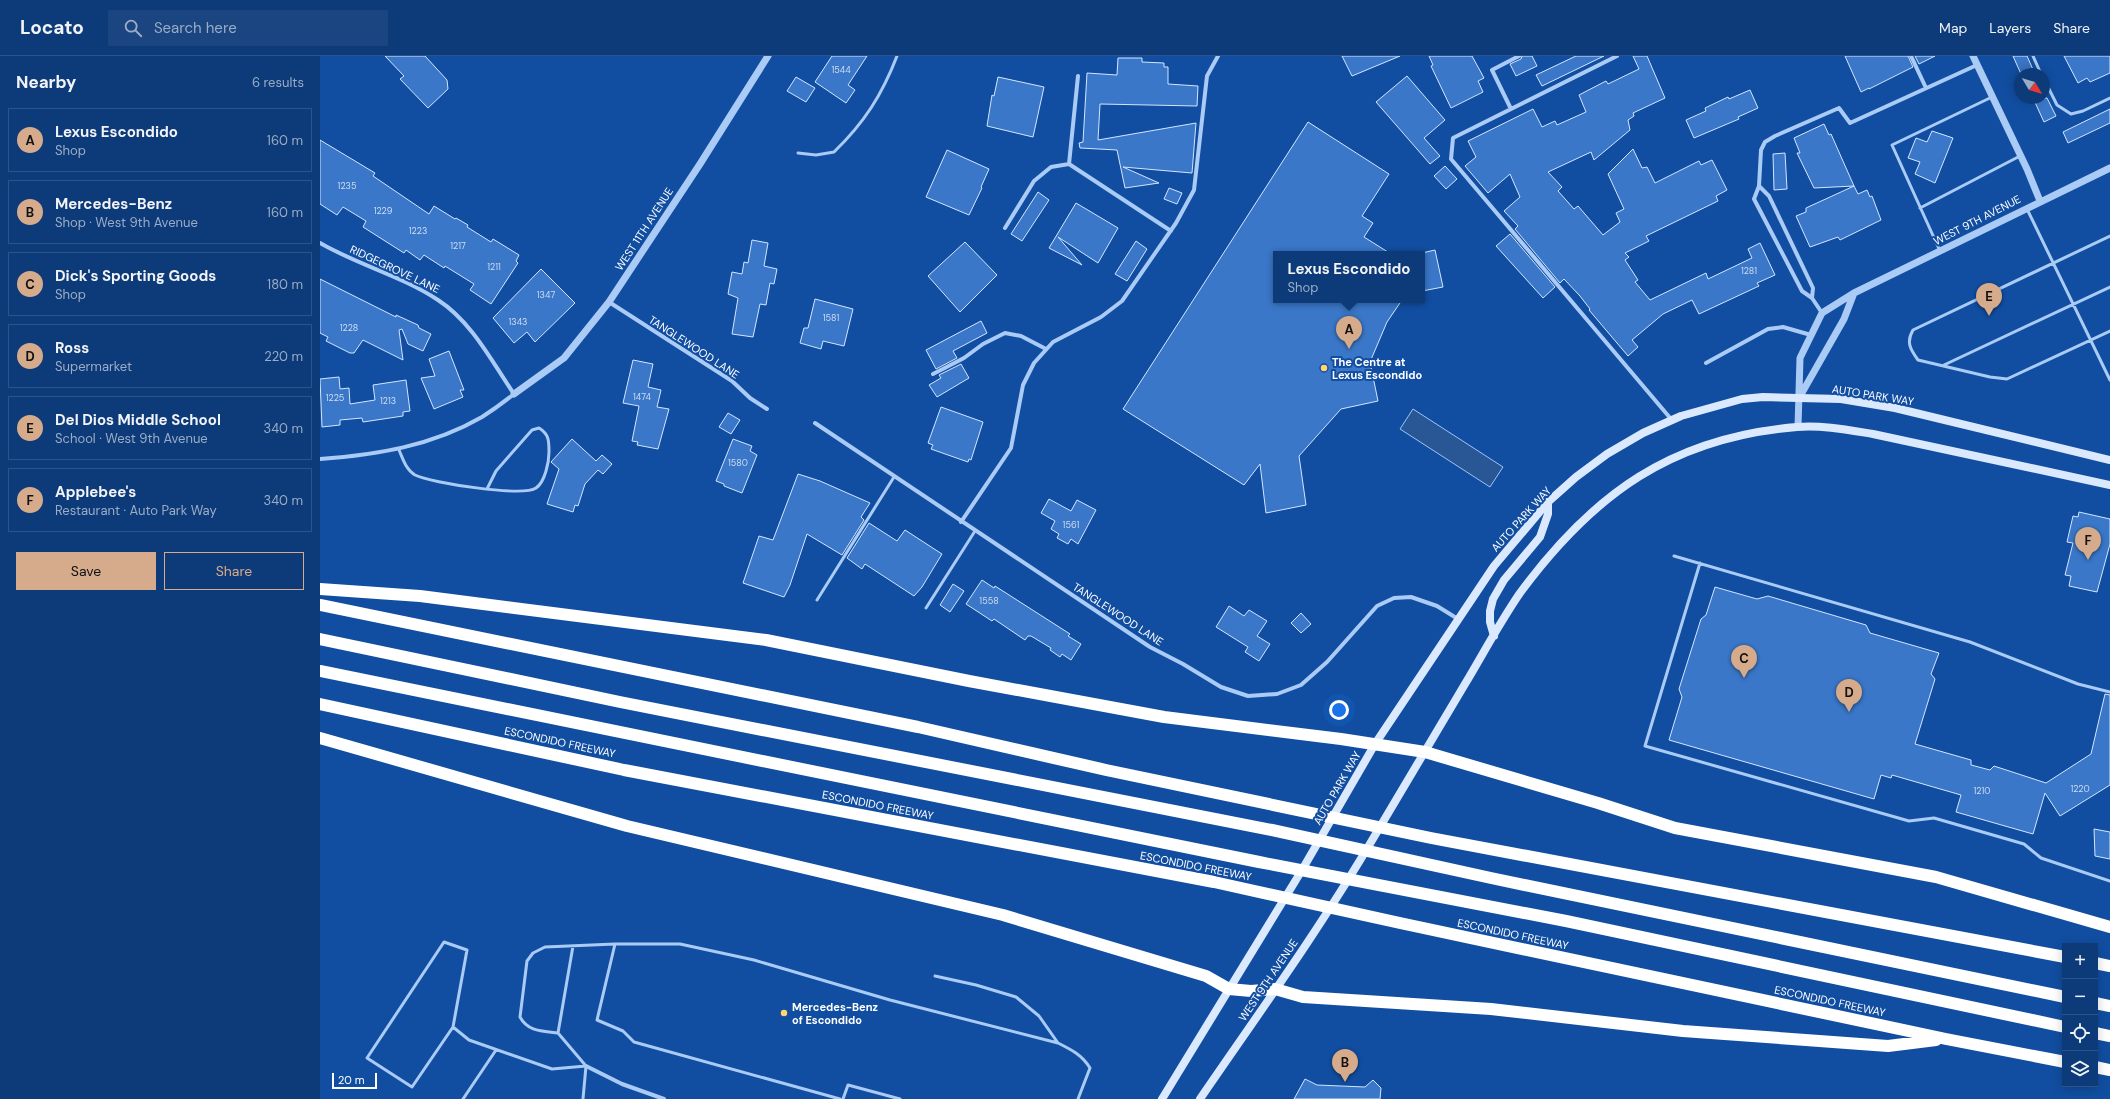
<!DOCTYPE html>
<html lang="en">
<head>
<meta charset="utf-8">
<style>
	:root { --surface:#0d3a79; --page:#1b4580; --text:#f1f3f6; --muted:#9aadc6; --line:#2d548a; --accent:#d6ab8b }
	body { margin:0; font-family:"DM Sans",sans-serif; background:var(--page); color:var(--text) }
	.controls { position:absolute; right:12px; bottom:12px; display:grid; overflow:hidden; border-radius:0px; box-shadow:0 2px 10px #0003 }
	.controls button { width:36px; height:36px; display:grid; place-items:center; padding:0; border:0; border-bottom:1px solid var(--line); background:var(--surface); color:var(--text); font:20px sans-serif }
	.compass { position:absolute; left:1694px; top:12px; width:36px; height:36px; border-radius:50%; background:var(--surface); box-shadow:0 2px 10px #0003; rotate:128deg }
	.scale { position:absolute; left:12px; bottom:10px; width:45px; box-sizing:border-box; padding-left:4px; border:2px solid #fff; border-top:0; font-size:11px; line-height:14px; white-space:nowrap; color:#fff; -webkit-text-stroke:3px #114ea1; paint-order:stroke }
	.you { position:absolute; left:1019px; top:654px; width:14px; height:14px; margin:-10px; border:3px solid #fff; border-radius:50%; background:#1a73e8; box-shadow:0 0 0 6px #1a73e833 }
	.badge { display:grid; place-items:center; width:26px; height:26px; border-radius:50%; background:var(--accent); color:#111; font-size:13px; font-weight:700 }
	.pin { position:absolute; translate:-50% -33px; filter:drop-shadow(0 1px 2px #0008) }
	.pin::after { content:''; position:absolute; top:21px; width:14px; height:12px; background:inherit; clip-path:polygon(0 0,100% 0,50% 100%) }
	.popup { position:absolute; left:953px; top:195px; width:152px; height:52px; box-sizing:border-box; display:grid; place-content:center; border-radius:0px; background:var(--surface); filter:drop-shadow(0 1px 3px #0005); font-size:13px; white-space:nowrap; color:var(--muted) }
	.popup b { font-size:15px; color:var(--text) }
	.popup::after { content:''; position:absolute; left:50%; top:100%; margin-left:-8px; border:8px solid transparent; border-top-color:var(--surface) }
	.list { margin:0; padding:0; list-style:none }
	h2 { display:flex; justify-content:space-between; align-items:center; height:52px; margin:0; padding:0 16px; font-size:17px }
	h2 small { font-size:13px; font-weight:400; color:var(--muted) }
	.list li { display:grid; grid-template-columns:26px 1fr auto; gap:12px; align-items:center; box-sizing:border-box; height:64px; margin:0 8px 8px; padding:0 8px; border:1px solid var(--line); border-radius:0px }
	.list b { display:block; font-size:15px; white-space:nowrap }
	.list p { margin:0; font-size:13px; white-space:nowrap; color:var(--muted) }
	.list em { font-size:13px; font-style:normal; color:var(--muted) }
	.actions { display:flex; gap:8px; padding:12px 16px }
	.actions a { flex:1; padding:9px 0; border:1px solid var(--accent); border-radius:0px; text-align:center; font-size:14px; color:var(--accent) }
	.actions .main { background:var(--accent); color:#111 }
	.icon { flex:none; width:22px; height:22px; fill:none; stroke:currentColor; stroke-width:2; stroke-linecap:round; stroke-linejoin:round }
	.map { position:relative; flex:none; width:1790px; height:1043px; overflow:hidden }
	header { display:flex; align-items:center; gap:24px; box-sizing:border-box; height:56px; padding:0 20px; background:var(--surface); border-bottom:1px solid var(--line) }
	header strong { font-size:19px }
	nav { display:flex; gap:22px; margin-inline-start:auto; font-size:14px }
	.search { width:280px; height:36px; background:var(--page); display:flex; align-items:center; gap:10px; box-sizing:border-box; padding:0 14px; border-radius:0px; color:var(--muted); font-size:15px }
	main { display:flex }
	aside { flex:1; background:var(--surface) }
	.map>svg:first-child { display:block }
	.water { fill:#295694; stroke:#9cc6f8 }
	.building { fill:#3a77c8; stroke:#d3e6fe }
	.lines { fill:none; stroke-linecap:round; stroke-linejoin:round }
	.service { stroke:#aacbf5; stroke-width:3 }
	.minor { stroke:#aacbf5; stroke-width:4 }
	.tertiary { stroke:#aacbf5; stroke-width:7 }
	.secondary { stroke:#dae9fe; stroke-width:8 }
	.motorway { stroke:#fff; stroke-width:12 }
	.poi-dot { fill:#ffd76e; stroke:#114ea1; stroke-width:1.5 }
	.labels { text-anchor:middle; dominant-baseline:central; stroke-width:4; stroke-linejoin:round; paint-order:stroke }
	.number-label { font-size:9px; fill:#ceddf1 }
	.street-label { font-size:11px; fill:#fff; stroke:#114ea1 }
	.poi-label { font-size:11px; font-weight:bold; fill:#fff; stroke:#114ea1; text-anchor:start }
</style>
</head>
<body>
<header>
<strong>Locato</strong>
<div class="search"><svg class="icon" aria-label="search" viewBox="0 0 24 24"><circle cx="10" cy="10" r="6"/><path d="M15 15l6 6"/></svg>Search here</div>
<nav><a>Map</a><a>Layers</a><a>Share</a></nav>
</header>
<main>
<aside>
<h2>Nearby<small>6 results</small></h2>
<ul class="list">
<li><span class="badge">A</span><div><b>Lexus Escondido</b><p>Shop</p></div><em>160 m</em></li>
<li><span class="badge">B</span><div><b>Mercedes-Benz</b><p>Shop · West 9th Avenue</p></div><em>160 m</em></li>
<li><span class="badge">C</span><div><b>Dick's Sporting Goods</b><p>Shop</p></div><em>180 m</em></li>
<li><span class="badge">D</span><div><b>Ross</b><p>Supermarket</p></div><em>220 m</em></li>
<li><span class="badge">E</span><div><b>Del Dios Middle School</b><p>School · West 9th Avenue</p></div><em>340 m</em></li>
<li><span class="badge">F</span><div><b>Applebee's</b><p>Restaurant · Auto Park Way</p></div><em>340 m</em></li>
</ul>
<div class="actions"><a class="main">Save</a><a>Share</a></div>
</aside>
<div class="map">
<svg width="1790" height="1043" viewBox="0 0 1790 1043">
	<rect width="100%" height="100%" fill="#114ea1"/>
	<path class="water" d="M1093,353L1183,411L1170,431L1080,373Z"/>
	<path class="building" d="M65,0H105L127,24L128,33L108,52L80,23L84,20Z
		M512,0H547L528,29L535,34L526,47L495,26Z
		M1022,0H1080L1032,20Z
		M1109,0H1152L1164,22L1158,25L1163,36L1131,52L1111,10L1113,9Z
		M1202,0H1212L1217,10L1196,20L1190,8L1201,3Z
		M1256,0H1284L1222,30L1216,19Z
		M1313,0H1327L1345,42L1313,57L1314,60L1308,64L1310,74L1274,104L1271,96L1228,116L1242,131L1238,135L1254,153L1258,150L1283,179L1300,166L1296,157L1304,153L1288,118L1313,93L1322,112L1327,111L1335,127L1379,105L1381,109L1392,104L1407,134L1396,140L1398,145L1326,180L1329,185L1305,197L1309,201L1305,204L1318,224L1315,226L1330,244L1386,217L1388,223L1432,202L1428,193L1440,187L1455,219L1437,227L1439,230L1379,258L1372,244L1343,258L1312,284L1318,291L1308,300L1269,254L1270,253L1260,240L1244,223L1240,227L1195,173L1198,170L1184,155L1200,141L1190,118L1168,137L1145,110L1156,101L1148,85L1213,53L1222,71L1235,65L1237,69L1266,56L1259,39L1286,25L1288,28L1319,13Z
		M1525,0H1588L1593,11L1549,33V32L1541,36Z
		M1595,0H1615L1599,8Z
		M1693,0H1707L1715,18H1701Z
		M1744,0H1790V17L1770,26L1767,22L1758,27Z
		M798,2H822V6L844,7V11H848V28L878,30L877,50L780,48L778,84L876,67L872,117L803,111L839,127L805,132L797,94L760,92L759,87L763,86L767,17L797,19Z
		M1087,20L1125,64L1104,82L1120,100L1110,108L1056,46Z
		M476,21L495,32L486,46L467,35Z
		M678,21L724,31L713,81L667,70L672,39L674,40Z
		M1430,34L1438,52L1418,61L1419,63L1374,82L1366,64L1386,55L1385,52L1408,41L1409,43Z
		M1713,42H1727L1736,60L1724,66Z
		M1790,53V67L1748,87L1743,76Z
		M988,66L1069,118L1042,160L1053,167L1044,181L1071,198H956V244H1082L1067,266L1050,306L1058,345L1021,353L979,400L986,449L946,457L940,408L924,429L803,353Z
		M1504,68L1509,79L1511,78L1534,130L1494,132L1477,97H1480L1474,82Z
		M1612,75L1633,82L1615,127L1595,118L1600,106L1588,102L1596,82L1607,86Z
		M0,84L55,117L53,120L109,158L114,150L135,163L136,162L148,169L147,171L171,186L173,183L199,199L196,205L198,207L171,248L150,234L154,228L125,210L124,212L104,199L100,204L86,194L84,197L43,171L46,165L23,151L17,159L0,148Z
		M627,94L669,113L661,131L662,132L649,159L606,141Z
		M1465,97L1467,133L1454,134L1453,98Z
		M1125,110L1137,123L1126,133L1114,120Z
		M1534,130L1538,138L1547,134L1550,141L1552,140L1561,164L1520,184L1518,181L1490,191L1476,160L1486,156V152Z
		M849,132L862,137L857,148L844,143Z
		M718,136L729,144L702,185L691,178Z
		M756,147L798,172L778,207L738,181L762,209L729,192Z
		M1190,178L1235,231L1223,242L1176,190Z
		M432,184L448,187L444,210L457,213L454,228L450,227L446,249L440,248L433,281L412,278L418,242L408,238L412,216L422,218L424,206L428,207Z
		M816,185L827,193L807,225L795,218Z
		M645,186L677,219L640,256L608,220Z
		M1115,194L1123,231L1102,235V197Z
		M221,213L255,247L215,286L207,276L194,287L173,262Z
		M0,223L76,261V259L98,269L99,272L111,278L103,295L88,288L82,273L79,274L83,304L43,284L34,297H30L6,285L8,281L0,277Z
		M495,243L533,253L524,290L503,285L501,293L480,287L484,272H488Z
		M661,265L667,277L633,295L637,302L616,313L606,294Z
		M129,295L144,334H140L143,341L114,353L101,322L115,320L109,303Z
		M313,304L333,308L328,331L341,334L337,351L349,353L338,393L317,389L318,386L312,385L319,350L303,347Z
		M641,308L649,322L617,341L609,329L621,322L619,319Z
		M19,321L20,333L29,332L30,348L55,344L53,329L86,324L90,355L83,356V360L43,366L42,362L20,364V369L2,371L0,323Z
		M621,351L663,366L651,404L649,403L648,406L611,393L613,389L608,387Z
		M408,357L420,364L411,378L399,371Z
		M252,383L276,405L282,399L292,408L283,418L278,414L265,428L258,450L255,449L253,456L227,448L239,413L231,406Z
		M413,383L432,390L430,395L437,399L422,437L404,430V428L396,425Z
		M478,418L500,425L550,447L541,461L544,464L522,499L487,478L470,529L464,541L423,527L439,480L453,484Z
		M729,443L751,455L757,444L776,454L758,488L751,483L748,488L737,482L739,478L731,473L735,465L721,457Z
		M1759,456L1790,463V488L1777,536L1749,530L1751,520L1745,519L1753,487L1747,486L1753,460L1758,461Z
		M549,467L577,485L585,474L622,498L602,531L594,540L545,508L542,513L527,502Z
		M662,524L674,532L675,530L750,578L748,580L761,588L751,604L742,598L740,601L730,594L731,592L711,580H708L705,584L674,563L672,565L646,548Z
		M633,528L644,535L630,556L620,549Z
		M1395,531L1437,543L1448,540L1546,569L1550,577L1619,597L1611,618L1615,623L1595,688L1651,704V709L1670,714L1674,710L1726,727L1771,698L1785,638L1790,639V729L1740,760L1725,737L1713,778L1636,756L1641,739L1572,719L1571,722L1561,719L1554,743L1349,684L1362,641L1359,633L1381,563L1386,559Z
		M909,550L924,560L929,554L947,565L937,580L950,588L939,605L925,596L928,591L896,571Z
		M981,557L991,568L981,577L971,567Z
		M1774,773L1790,776V803L1775,800Z
		M985,1023L997,1029L1045,1031L1053,1024L1061,1032L1060,1043H974Z"/>
	<g class="lines">
		<path class="service" d="M1713,0L1721,18
			M1724,23L1737,49L1751,58L1763,55L1790,42
			M478,97L496,99L514,96C544,67 562,39 577,0
			M1600,152L1700,100
			M1707,153L1790,324
			M1790,180L1593,274C1586,286 1590,293 1598,304L1670,321L1687,323L1790,275
			M1620,195L1572,89L1672,41
			M1624,309L1790,231
			M79,394C83,403 86,414 95,419C111,427 203,441 216,432C225,426 229,406 229,396C229,385 229,378 219,372L212,374L176,415L167,433
			M1354,500L1650,586L1758,628L1790,636
			M1380,507L1325,690L1589,765L1614,762L1704,788L1721,802L1790,825
			M497,544L574,421
			M606,552L655,475
			M615,920L656,929L696,941L719,960L738,987
			M133,971L92,1031L47,1002L124,886L147,894L133,971L149,984L232,1013L266,1010
			M238,977L253,890
			M143,1043L176,994
			M263,1043L266,1010L238,977C223,975 208,976 200,961L207,905L213,897L225,891L295,888
			M520,1043L314,986L303,975L277,964L295,888H360L434,904L570,944L738,987C752,994 762,999 770,1012L758,1043
			M523,1043L528,1029L580,1043"/>
		<path class="minor" d="M1297,0L1133,82L1131,103L1351,363
			M1591,0L1606,32
			M758,20L749,108L851,175
			M1191,53L1172,14L1199,0
			M1439,130L1449,140L1493,232L1492,242
			M685,172L714,125L731,111L749,108
			M0,187C38,209 82,220 118,244C152,266 172,306 194,338C184,346 173,354 162,361C112,390 56,399 0,403
			M289,246L412,325L430,342L447,353
			M1502,257L1492,242L1482,235L1434,143L1439,130L1441,94L1445,86L1455,80L1519,52L1530,67L1657,9
			M1386,307L1448,273L1463,271L1491,279
			M613,318L644,302L663,288L685,277L701,280L726,293
			M495,367L830,591L863,608L901,631L928,640L957,638L981,629L1007,606L1057,550L1074,542L1091,541L1117,550L1138,563
			M641,466L691,392L703,329L714,307L733,286L781,261L802,245L856,167L874,134L887,20L898,0
			M266,1010L302,1028L344,1043"/>
		<path class="tertiary" d="M1653,0L1707,113L1720,145
			M194,338L244,302L289,246L380,108L448,0
			M1479,342L1524,263L1534,237
			M1478,371L1480,302L1502,257L1534,237L1790,112"/>
		<path class="secondary" d="M1174,580L1170,566V555L1173,543L1184,524L1220,481L1228,458V446
			M842,1043L982,814L1055,688L1174,510L1228,446L1256,421L1287,398L1323,377L1361,360L1422,343L1443,341L1521,343L1575,352L1790,404
			M880,1043C939,957 1001,871 1054,781C1084,730 1115,679 1145,628C1163,598 1180,566 1200,537C1273,438 1352,381 1477,371C1502,369 1528,374 1553,378L1790,429"/>
		<path class="motorway" d="M0,533L100,540L446,584L649,625L844,661L1021,683L1105,696L1278,747L1355,772L1616,821L1790,871
			M0,549L598,671L786,714L1111,782L1745,901
			M0,583L300,646L952,774L1171,822L1745,941
			M0,615L939,806L1246,865L1745,971
			M0,648L304,714L894,826L1080,867L1626,983L1745,1006
			M0,682L307,770L683,859L886,920L909,933L931,935L955,933L983,941L1171,953L1363,975L1568,990L1616,984
			M1775,907L1790,910
			M1775,947L1790,950
			M1775,977L1790,980
			M1775,1011L1790,1014"/>
	</g>
	<g class="poi-dot">
		<circle cx="1004" cy="312" r="4"/>
		<circle cx="464" cy="957" r="4"/>
	</g>
	<g class="labels">
		<g class="number-label">
			<text x="521" y="14">1544</text>
			<text x="27" y="130">1235</text>
			<text x="63" y="155">1229</text>
			<text x="98" y="175">1223</text>
			<text x="138" y="190">1217</text>
			<text x="174" y="211">1211</text>
			<text x="1429" y="215">1281</text>
			<text x="226" y="239">1347</text>
			<text x="511" y="262">1581</text>
			<text x="198" y="266">1343</text>
			<text x="29" y="272">1228</text>
			<text x="322" y="341">1474</text>
			<text x="15" y="342">1225</text>
			<text x="68" y="345">1213</text>
			<text x="418" y="407">1580</text>
			<text x="751" y="469">1561</text>
			<text x="669" y="545">1558</text>
			<text x="1760" y="733">1220</text>
			<text x="1662" y="735">1210</text>
		</g>
		<g class="street-label">
			<text transform="translate(1657 164) rotate(-27)">WEST 9TH AVENUE</text>
			<text transform="translate(324 173) rotate(-57)">WEST 11TH AVENUE</text>
			<text transform="translate(75 213) rotate(25)">RIDGEGROVE LANE</text>
			<text transform="translate(374 291) rotate(33)">TANGLEWOOD LANE</text>
			<text transform="translate(1553 339) rotate(9)">AUTO PARK WAY</text>
			<text transform="translate(1201 463) rotate(-48)">AUTO PARK WAY</text>
			<text transform="translate(798 558) rotate(33)">TANGLEWOOD LANE</text>
			<text transform="translate(240 686) rotate(12)">ESCONDIDO FREEWAY</text>
			<text transform="translate(1017 732) rotate(-60)">AUTO PARK WAY</text>
			<text transform="translate(558 749) rotate(11)">ESCONDIDO FREEWAY</text>
			<text transform="translate(876 810) rotate(11)">ESCONDIDO FREEWAY</text>
			<text transform="translate(1193 878) rotate(12)">ESCONDIDO FREEWAY</text>
			<text transform="translate(948 924) rotate(-56)">WEST 9TH AVENUE</text>
			<text transform="translate(1510 945) rotate(12)">ESCONDIDO FREEWAY</text>
		</g>
		<g class="poi-label">
			<text x="1012" y="306">The Centre at<tspan x="1012" dy="13">Lexus Escondido</tspan></text>
			<text x="472" y="951">Mercedes-Benz<tspan x="472" dy="13">of Escondido</tspan></text>
		</g>
	</g>
</svg>
<div class="controls">
<button>+</button>
<button>−</button>
<button><svg class="icon" aria-label="locate" viewBox="0 0 24 24"><circle cx="12" cy="12" r="6"/><path d="M12 2v4M12 18v4M2 12h4M18 12h4"/></svg></button>
<button><svg class="icon" aria-label="layers" viewBox="0 0 24 24"><path d="M12 4l9 5-9 5-9-5zM3 14l9 5 9-5"/></svg></button>
</div>
<svg class="compass" viewBox="-18 -18 36 36"><path d="M0-13l5 13h-10z" fill="#e53935"/><path d="M0 13l5-13h-10z" fill="#9aadc6"/></svg>
<div class="scale">20 m</div>
<div class="you"></div>
<div class="pin badge" style="left:1029px;top:293px">A</div>
<div class="popup"><b>Lexus Escondido</b>Shop</div>
<div class="pin badge" style="left:1025px;top:1026px">B</div>
<div class="pin badge" style="left:1424px;top:622px">C</div>
<div class="pin badge" style="left:1529px;top:656px">D</div>
<div class="pin badge" style="left:1669px;top:260px">E</div>
<div class="pin badge" style="left:1768px;top:504px">F</div>
</div>
</main>
</body>
</html>
